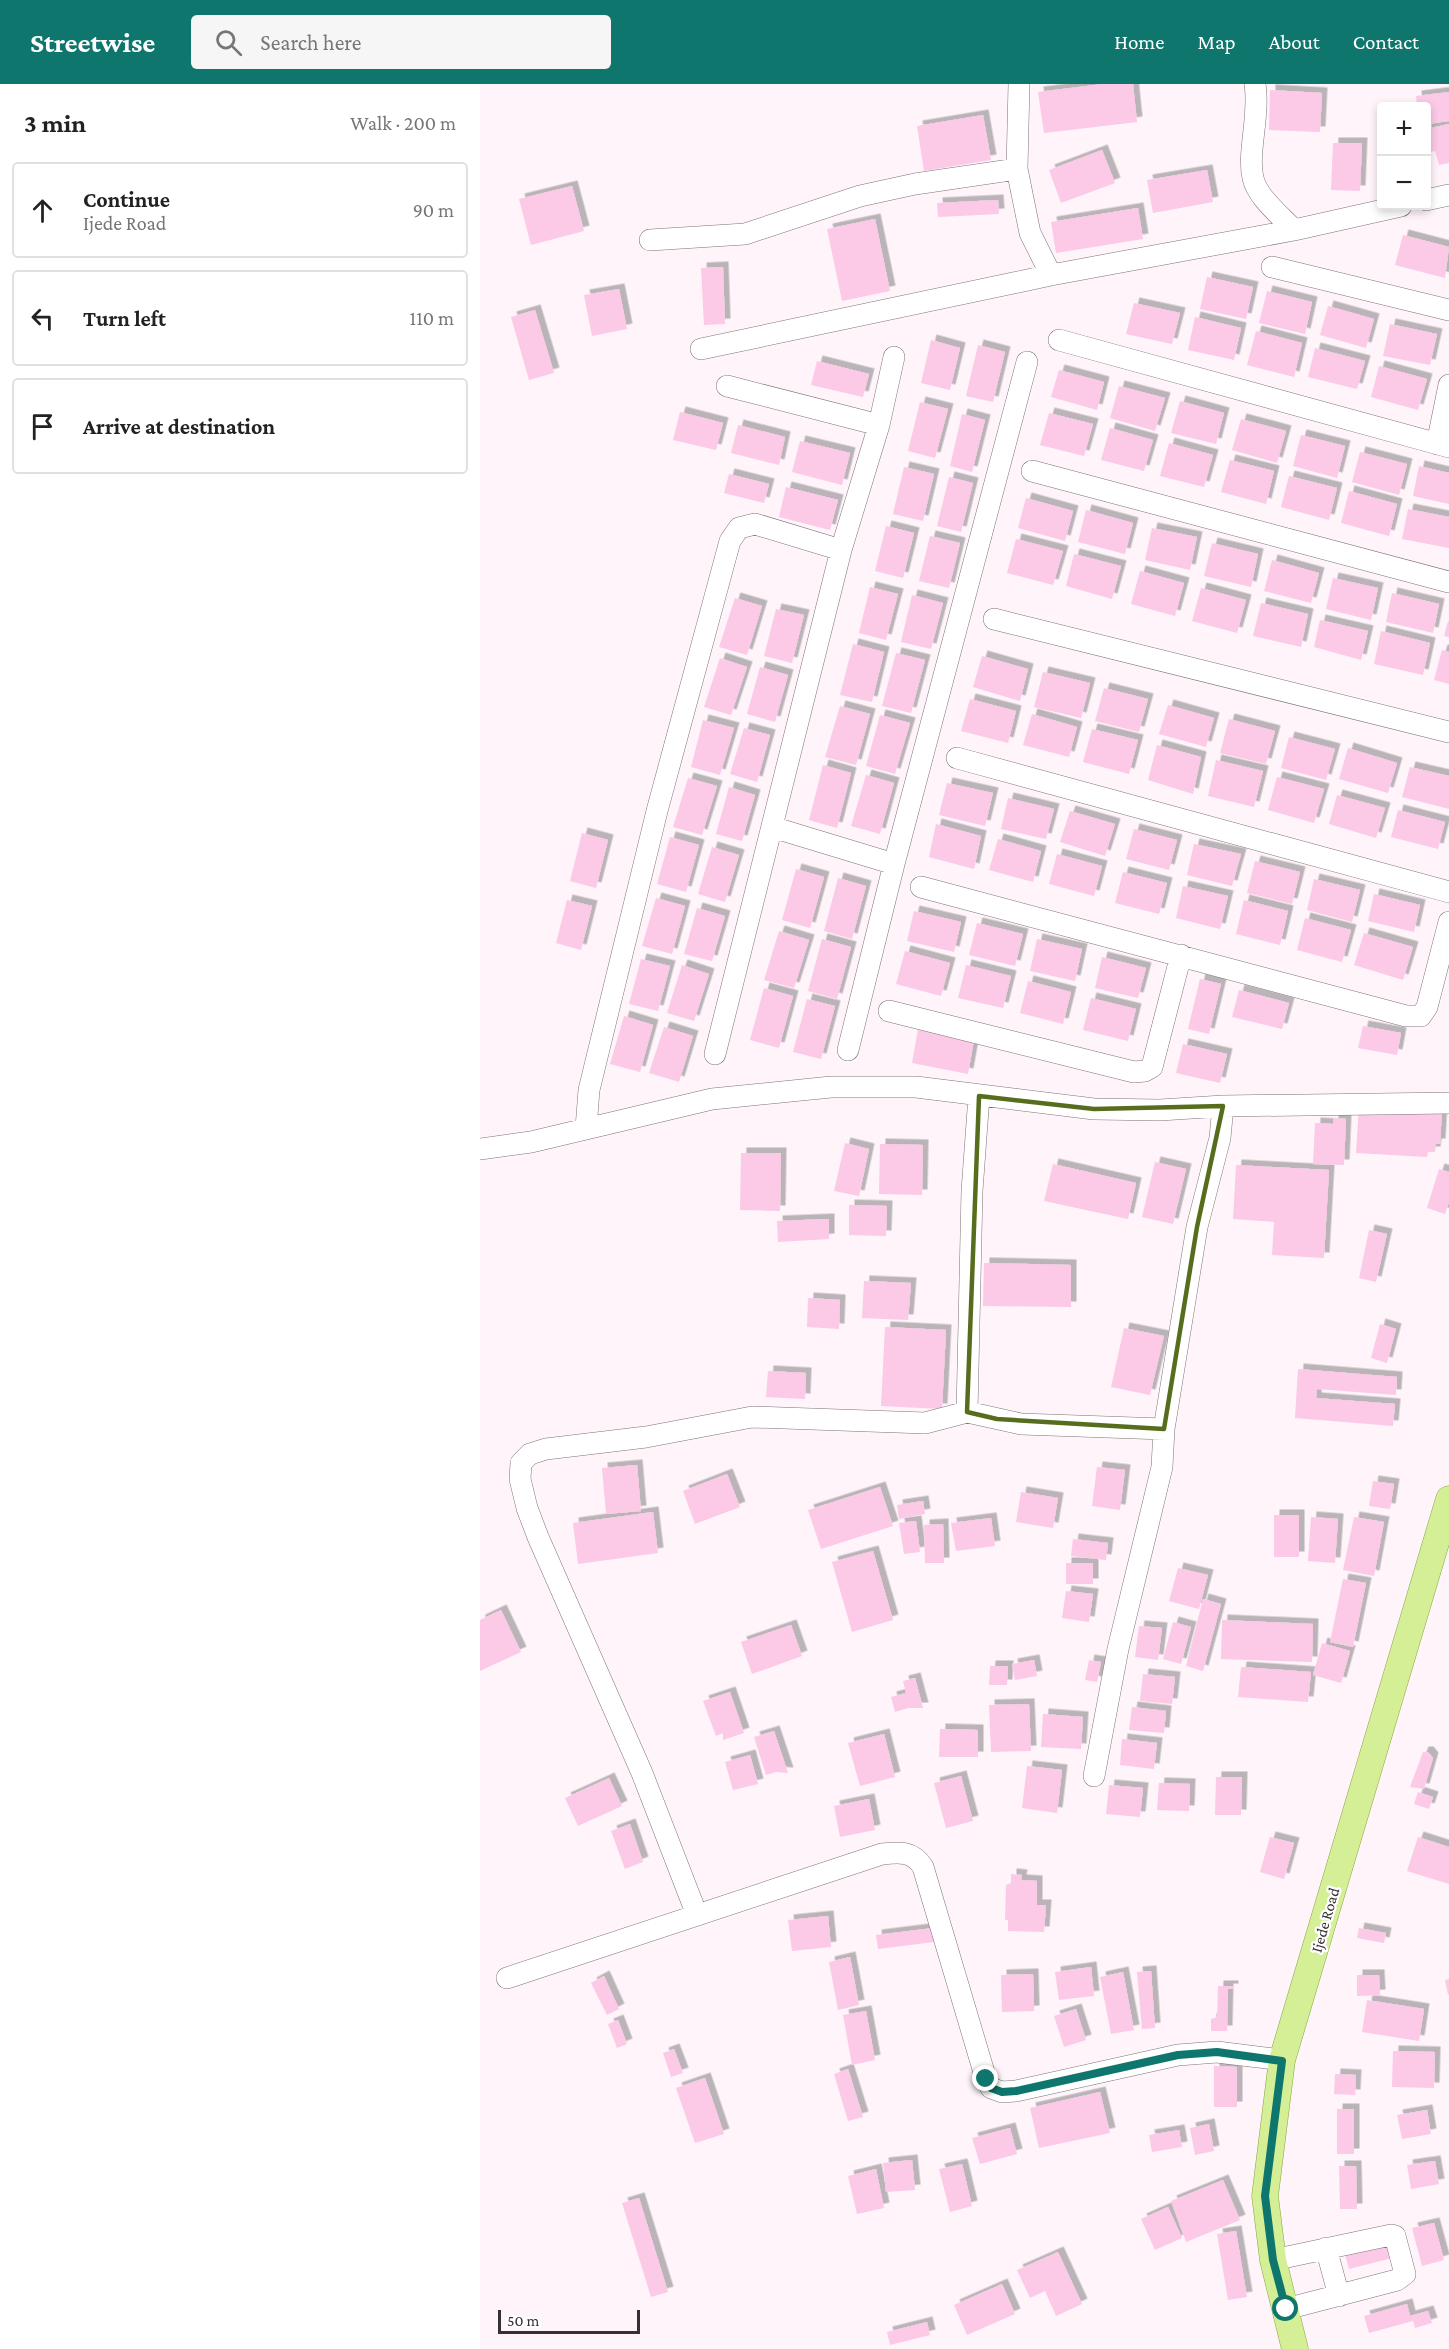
<!DOCTYPE html>
<html lang="en">
<head>
<meta charset="utf-8">
<style>
	:root { --surface:#fff; --page:#f6f6f6; --text:#222; --muted:#767676; --line:#e0e0e0; --accent:#0f766e }
	body { margin:0; font-family:"Crimson Pro",serif; background:var(--page); color:var(--text) }
	.controls { position:absolute; right:18px; top:18px; display:grid; overflow:hidden; border-radius:6px; box-shadow:0 3px 9px #0003 }
	.controls button { width:54px; height:54px; display:grid; place-items:center; padding:0; border:0; border-bottom:2px solid var(--line); background:var(--surface); color:var(--text); font:30px sans-serif }
	.scale { position:absolute; left:18px; bottom:15px; width:142px; box-sizing:border-box; padding-left:6px; border:3px solid #353033; border-top:0; font-size:16px; line-height:21px; white-space:nowrap; color:#353033; -webkit-text-stroke:4px #fff; paint-order:stroke }
	.stop { position:absolute; width:18px; height:18px; margin:-14px; border:4px solid #0f766e; border-radius:50%; background:#fff }
	.stop.end { background:#0f766e; border-color:#fff; box-shadow:0 2px 6px #0008 }
	.list { margin:0; padding:0; list-style:none }
	h2 { display:flex; justify-content:space-between; align-items:center; height:78px; margin:0; padding:0 24px; font-size:26px }
	h2 small { font-size:20px; font-weight:400; color:var(--muted) }
	.list li { display:grid; grid-template-columns:39px 1fr auto; gap:18px; align-items:center; box-sizing:border-box; height:96px; margin:0 12px 12px; padding:0 12px; border:2px solid var(--line); border-radius:6px }
	.list b { display:block; font-size:22px; white-space:nowrap }
	.list p { margin:0; font-size:20px; white-space:nowrap; color:var(--muted) }
	.list em { font-size:20px; font-style:normal; color:var(--muted) }
	.icon { flex:none; width:33px; height:33px; fill:none; stroke:currentColor; stroke-width:2; stroke-linecap:round; stroke-linejoin:round }
	.map { position:relative; flex:none; width:969px; height:2265px; overflow:hidden }
	header { display:flex; align-items:center; gap:36px; box-sizing:border-box; height:84px; padding:0 30px; background:var(--accent); color:#fff }
	header strong { font-size:28px }
	nav { display:flex; gap:33px; margin-inline-start:auto; font-size:21px }
	.search { width:420px; height:54px; background:var(--page); display:flex; align-items:center; gap:15px; box-sizing:border-box; padding:0 21px; border-radius:6px; color:var(--muted); font-size:22px }
	main { display:flex }
	aside { flex:1; background:var(--surface) }
	.map>svg:first-child { display:block }
	.building { fill:#fcc9e7; filter:url(#shadow) }
	.lines { fill:none; stroke-linecap:round; stroke-linejoin:round }
	.minor-casing { stroke:#7d7379; stroke-width:22 }
	.major-casing { stroke:#8ba546; stroke-width:27 }
	.minor { stroke:#fff; stroke-width:21 }
	.major { stroke:#d5ef96; stroke-width:26 }
	.route { stroke:#0f766e; stroke-width:8 }
	.marked { fill:none; stroke:#566d1d; stroke-width:4.5; stroke-linejoin:round }
	.labels { text-anchor:middle; dominant-baseline:central; stroke-width:4.5; stroke-linejoin:round; paint-order:stroke }
	.street-label { font-size:16px; fill:#353033; stroke:#fff }
</style>
</head>
<body>
<header>
<strong>Streetwise</strong>
<div class="search"><svg class="icon" aria-label="search" viewBox="0 0 24 24"><circle cx="10" cy="10" r="6"/><path d="M15 15l6 6"/></svg>Search here</div>
<nav><a>Home</a><a>Map</a><a>About</a><a>Contact</a></nav>
</header>
<main>
<aside>
<h2>3 min<small>Walk · 200 m</small></h2>
<ul class="list">
<li><svg class="icon" aria-label="ahead" viewBox="0 0 24 24"><path d="M12 20V5M6 11l6-6 6 6"/></svg><div><b>Continue</b><p>Ijede Road</p></div><em>90 m</em></li>
<li><svg class="icon" aria-label="left" viewBox="0 0 24 24"><path d="M17 20v-9H6M10 6l-5 5 5 5"/></svg><div><b>Turn left</b></div><em>110 m</em></li>
<li><svg class="icon" aria-label="arrive" viewBox="0 0 24 24"><path d="M6 21V4h12l-3 4 3 4H6"/></svg><div><b>Arrive at destination</b></div></li>
</ul>
</aside>
<div class="map">
<svg width="969" height="2265" viewBox="0 0 969 2265">
	<defs>
		<filter id="shadow"><feDropShadow dx="5.5" dy="-5.5" stdDeviation="0" flood-color="#0004"/></filter>
	</defs>
	<rect width="100%" height="100%" fill="#fef4f9"/>
	<path class="building" d="M623,0H653L657,38L564,49L558,8Z
		M790,6L842,9L840,48L789,46Z
		M969,8V37L946,40V22H937L936,12Z
		M503,31L511,76L444,87L437,42Z
		M969,40V79L959,81L955,67L946,69V45Z
		M853,59H882L880,107L851,106Z
		M622,66L635,99L581,119L569,86Z
		M727,86L733,118L673,129L667,96Z
		M92,102L104,147L51,161L39,115Z
		M518,116L519,130L458,133L457,119Z
		M658,124L663,155L576,169L571,138Z
		M395,135L410,207L362,217L347,145Z
		M923,151L969,163L965,194L915,181Z
		M243,183L245,240L224,241L221,184Z
		M727,193L773,203L766,235L720,225Z
		M139,205L147,245L112,252L104,211Z
		M787,207L832,218L825,250L779,239Z
		M654,219L700,229L692,260L646,250Z
		M848,222L894,235L886,264L840,251Z
		M55,226L74,289L49,296L31,233Z
		M715,233L761,244L754,276L708,266Z
		M910,240L957,250L950,281L903,272Z
		M776,247L822,259L814,293L767,281Z
		M451,256L480,264L470,306L441,299Z
		M498,261L525,268L513,318L486,312Z
		M835,264L885,277L877,305L828,293Z
		M337,277L389,290L383,313L331,301Z
		M899,282L947,295L938,326L891,313Z
		M579,286L624,298L617,326L571,313Z
		M639,302L685,314L675,347L630,334Z
		M700,317L744,329L736,360L691,349Z
		M440,318L468,325L455,374L428,367Z
		M200,328L243,339L236,366L193,356Z
		M569,329L613,340L604,372L560,361Z
		M482,330L505,336L492,388L470,382Z
		M761,335L806,347L797,379L752,366Z
		M258,341L305,353L299,381L251,369Z
		M630,344L673,356L664,387L621,376Z
		M821,351L865,362L857,394L813,382Z
		M320,357L370,369L362,401L312,388Z
		M689,359L733,371L724,403L680,392Z
		M880,368L927,380L919,411L872,398Z
		M750,376L794,387L786,420L741,408Z
		M939,382L969,389V420L933,412Z
		M424,383L454,390L443,437L413,430Z
		M249,390L289,400L284,419L244,409Z
		M809,392L857,404L849,436L801,423Z
		M469,393L493,399L481,448L457,442Z
		M306,403L358,416L350,446L299,433Z
		M869,407L917,420L909,452L861,439Z
		M546,414L593,427L585,457L538,444Z
		M928,425L969,433V464L922,455Z
		M606,426L653,439L645,470L598,458Z
		M406,442L434,449L423,494L395,487Z
		M672,444L717,453L710,486L665,476Z
		M450,452L480,459L469,504L439,497Z
		M536,455L583,467L573,501L527,489Z
		M732,459L778,470L771,503L724,492Z
		M594,470L641,482L632,515L586,502Z
		M792,476L839,489L831,519L784,507Z
		M660,487L704,499L695,532L651,520Z
		M853,494L898,504L891,536L846,525Z
		M390,503L418,510L406,556L379,549Z
		M721,504L766,516L757,549L712,537Z
		M912,509L959,520L953,549L906,538Z
		M432,511L463,519L451,565L421,558Z
		M255,514L282,522L267,571L239,563Z
		M781,519L828,530L821,563L773,552Z
		M296,525L324,531L312,579L284,572Z
		M840,536L888,547L881,576L834,563Z
		M968,537H969V553L964,552Z
		M901,547L950,559L943,591L894,580Z
		M373,560L404,568L392,618L360,611Z
		M962,566L969,568V600L954,596Z
		M416,569L445,576L431,629L402,622Z
		M502,572L548,585L540,617L493,603Z
		M240,574L267,583L251,631L224,623Z
		M280,583L308,591L295,638L267,630Z
		M563,588L610,599L601,634L554,623Z
		M624,604L668,615L659,648L615,637Z
		M490,615L536,627L528,659L481,647Z
		M688,621L734,634L726,663L679,650Z
		M360,622L390,630L376,681L345,673Z
		M552,630L597,643L589,673L543,661Z
		M400,631L430,639L415,690L386,682Z
		M749,635L795,647L786,680L740,669Z
		M223,636L254,644L240,691L211,683Z
		M264,644L290,651L277,698L250,690Z
		M612,645L658,656L649,690L603,678Z
		M809,653L855,665L846,696L801,684Z
		M677,661L721,673L713,710L668,696Z
		M868,664L917,679L908,709L859,695Z
		M736,676L783,687L774,723L728,712Z
		M343,681L371,689L357,744L329,736Z
		M930,683L969,692V725L922,713Z
		M386,691L414,699L400,750L371,742Z
		M797,693L844,705L834,739L788,726Z
		M208,694L237,702L222,751L193,743Z
		M467,699L513,709L505,742L459,731Z
		M249,703L275,711L262,757L236,750Z
		M857,711L905,724L896,754L849,740Z
		M528,714L574,725L566,755L521,745Z
		M918,726L965,738L958,765L911,753Z
		M590,727L635,740L625,772L580,758Z
		M456,740L501,752L494,785L449,773Z
		M654,745L697,756L689,786L646,775Z
		M102,749L128,756L116,804L90,797Z
		M190,753L219,761L206,808L177,800Z
		M518,755L561,767L553,798L509,786Z
		M714,760L761,770L752,802L707,791Z
		M232,763L259,771L245,818L218,810Z
		M577,770L622,782L614,812L569,800Z
		M775,777L820,788L812,820L767,809Z
		M316,785L344,793L330,844L302,836Z
		M643,788L687,799L679,830L635,819Z
		M358,794L386,802L372,855L344,847Z
		M834,795L880,806L872,838L827,826Z
		M703,802L748,812L740,845L696,834Z
		M894,810L940,821L934,848L888,837Z
		M176,814L205,822L192,870L162,862Z
		M87,816L112,822L101,866L76,859Z
		M764,816L808,827L800,861L756,850Z
		M217,824L245,832L232,877L204,870Z
		M434,827L481,838L474,868L427,857Z
		M825,834L871,846L862,878L817,866Z
		M497,839L543,850L535,882L489,871Z
		M299,847L329,856L314,904L284,896Z
		M884,849L933,863L923,896L874,881Z
		M342,855L371,863L357,915L328,907Z
		M557,855L602,865L595,897L550,887Z
		M425,867L470,879L461,912L416,900Z
		M622,873L666,884L658,914L615,904Z
		M161,875L190,882L178,927L149,920Z
		M202,881L229,890L214,937L187,929Z
		M486,881L531,892L523,924L478,914Z
		M720,895L741,900L729,950L708,945Z
		M548,897L591,908L583,940L540,929Z
		M284,904L313,912L299,964L270,956Z
		M759,906L809,919L802,945L752,933Z
		M611,914L656,925L648,957L603,946Z
		M327,915L355,922L341,975L313,968Z
		M144,932L173,941L160,988L130,980Z
		M883,942L921,949L917,971L878,964Z
		M184,943L213,952L199,998L169,989Z
		M438,945L494,956L488,990L432,979Z
		M703,960L747,970L740,999L696,989Z
		M879,1021L962,1026L960,1060H956L955,1068H948L947,1073L876,1069Z
		M853,1034L866,1035L864,1081L833,1080L835,1039L853,1040Z
		M365,1059L389,1065L379,1112L354,1107Z
		M400,1060L443,1061L442,1111L399,1110Z
		M261,1069H301L300,1127L260,1126Z
		M675,1078L706,1085L693,1140L662,1133Z
		M573,1080L656,1099L648,1135L564,1117Z
		M756,1081L849,1086L844,1174L792,1171L794,1138L753,1135Z
		M959,1085L969,1088V1118L965,1130L947,1124Z
		M369,1121L407,1122L406,1152L369,1151Z
		M349,1135V1155L298,1158L297,1137Z
		M889,1146L907,1150L896,1198L879,1194Z
		M504,1179L591,1181V1223L503,1222Z
		M384,1197L431,1199L428,1236L382,1234Z
		M328,1214L360,1216L359,1245L327,1243Z
		M900,1240L916,1245L907,1279L891,1274Z
		M405,1243L466,1246L462,1325L401,1322Z
		M644,1244L684,1252L670,1311L631,1303Z
		M818,1285L917,1293L916,1311L837,1305L836,1314L915,1320L913,1342L815,1334Z
		M288,1287L326,1289L325,1315L286,1313Z
		M157,1381L161,1427L126,1430L122,1384Z
		M617,1383L645,1386L640,1426L612,1422Z
		M247,1390L260,1423L215,1440L203,1407Z
		M893,1397L914,1400L910,1425L889,1422Z
		M400,1403L413,1442L341,1465L328,1426Z
		M541,1408L578,1414L573,1444L536,1438Z
		M443,1417L445,1430L419,1435L417,1421Z
		M173,1428L178,1469L98,1480L93,1439Z
		M794,1431H819V1473H794Z
		M831,1433L858,1435L855,1479L828,1477Z
		M874,1433L904,1438L894,1492L863,1486Z
		M511,1434L515,1462L476,1467L471,1439Z
		M436,1437L440,1468L424,1470L419,1439Z
		M463,1440L464,1479H445L444,1441Z
		M593,1455L628,1459L626,1476L591,1472Z
		M393,1467L413,1536L372,1548L352,1478Z
		M586,1479H613V1500H586Z
		M698,1484L728,1491L719,1525L689,1517Z
		M863,1495L886,1499L873,1563L850,1558Z
		M586,1507L613,1510L609,1538L582,1534Z
		M723,1515L741,1520L723,1587L706,1582Z
		M21,1526L41,1568L0,1587V1536Z
		M742,1536L833,1540L832,1578L741,1575Z
		M693,1538L711,1543L701,1580L683,1575Z
		M311,1541L322,1572L272,1590L261,1558Z
		M659,1542L682,1544L678,1576L655,1573Z
		M842,1559L870,1567L861,1599L833,1591Z
		M554,1576L557,1592L535,1596L532,1580Z
		M609,1576L621,1578L617,1598L605,1596Z
		M510,1582H528L527,1601H509Z
		M761,1583L831,1588L828,1618L758,1613Z
		M663,1590L695,1593L692,1620L660,1617Z
		M435,1594L443,1624H428L415,1628L411,1613L426,1609L423,1597Z
		M250,1608L264,1649L243,1656V1649L236,1652L223,1617Z
		M549,1620L551,1667L511,1668L509,1621Z
		M652,1623L686,1627L684,1649L649,1646Z
		M563,1630L603,1633L601,1665L561,1663Z
		M460,1645L498,1646V1673H459Z
		M294,1647L308,1689L296,1688L286,1691L274,1653Z
		M404,1650L415,1693L380,1702L368,1659Z
		M642,1655L677,1659L674,1685L640,1681Z
		M943,1668H948L953,1674L944,1705L930,1703Z
		M270,1671L278,1700L253,1706L245,1678Z
		M547,1682L582,1686L577,1729L542,1724Z
		M481,1692L493,1737L466,1744L454,1699Z
		M736,1693H762L761,1731H735Z
		M129,1694L142,1722L98,1742L85,1714Z
		M679,1699L710,1700L709,1727L677,1726Z
		M629,1701L663,1704L660,1733L626,1730Z
		M938,1708L953,1713L949,1725L934,1720Z
		M389,1715L395,1746L360,1753L354,1722Z
		M150,1740L163,1778L145,1785L131,1747Z
		M790,1753L814,1759L804,1795L780,1788Z
		M938,1753L969,1763V1800L927,1787Z
		M531,1790L542,1791L541,1796L557,1797V1821H566L564,1848L528,1847V1836H525L526,1801L531,1799Z
		M348,1832L351,1863L312,1867L308,1836Z
		M453,1844L454,1858L398,1865L396,1851Z
		M879,1844L906,1849L904,1859L877,1854Z
		M370,1873L379,1921L358,1926L349,1878Z
		M611,1883L614,1912L579,1916L575,1888Z
		M671,1887L675,1944L662,1945L657,1888Z
		M643,1888L654,1946L631,1950L620,1893Z
		M553,1890L554,1927L522,1928L521,1891Z
		M877,1891H899L900,1911L877,1912Z
		M124,1892L139,1925L127,1931L111,1899Z
		M969,1895V1910L968,1911L965,1896Z
		M738,1902H753V1905H748L747,1947H731V1935L737,1933Z
		M887,1916L944,1925L939,1957L882,1948Z
		M596,1925L606,1956L584,1963L574,1932Z
		M386,1927L395,1976L372,1981L363,1931Z
		M138,1936L147,1960L137,1964L128,1940Z
		M194,1965L203,1989L191,1993L183,1969Z
		M913,1967L955,1968L954,2004L912,2003Z
		M734,1982L757,1983V2023H734Z
		M368,1985L383,2033L368,2037L354,1990Z
		M855,1990L876,1991L875,2011L854,2010Z
		M225,1994L244,2050L215,2059L196,2004Z
		M620,2008L630,2049L559,2064L550,2024Z
		M857,2025H874V2070H857Z
		M947,2026L951,2050L922,2055L917,2031Z
		M729,2040L734,2067L715,2071L710,2044Z
		M530,2044L537,2070L500,2080L492,2054Z
		M699,2046L702,2063L672,2068L669,2051Z
		M432,2076L435,2106L406,2108L403,2079Z
		M955,2077L959,2100L931,2105L927,2081Z
		M482,2080L492,2122L470,2128L459,2085Z
		M859,2082H876L877,2125H860Z
		M396,2085L404,2124L377,2130L368,2092Z
		M743,2096L760,2136L706,2158L691,2117Z
		M159,2114L188,2208L171,2213L142,2119Z
		M688,2123L702,2154L675,2166L661,2135Z
		M954,2139L964,2176L942,2182L932,2144Z
		M756,2147L767,2213L748,2216L737,2150Z
		M911,2155L916,2173L869,2185L864,2167Z
		M578,2168L602,2220L576,2232L565,2207L550,2214L537,2186Z
		M522,2200L535,2230L487,2251L474,2221Z
		M927,2220L930,2232L948,2227L952,2239L935,2244L933,2237L889,2249L884,2232Z
		M447,2238L450,2251L410,2261L407,2248Z"/>
	<g class="lines">
		<g class="minor-casing">
			<path id="minor" d="M539,0L537,85L550,149L571,191
				M775,0C780,32 767,69 773,94C777,113 801,132 814,146
				M946,116L969,111
				M170,156L265,150L380,112L435,100L537,85
				M792,183L969,226
				M579,256L969,363
				M221,265L571,191L814,146L921,122
				M247,302L399,341
				M957,360L969,301
				M552,387L969,498
				M514,535L969,648
				M477,674L969,808
				M292,743L414,780
				M441,803L926,932H941L947,923L969,838
				M409,927L654,988L665,987L672,983L701,871
				M368,966L414,780L547,278
				M235,970L361,466L399,341L414,273
				M106,1044L109,1006L177,727L250,457L259,444L275,440L361,466
				M0,1065L51,1058L232,1015L351,1003H436L614,1025L680,1026L743,1022L969,1019
				M487,1328L492,1107L499,1012
				M614,1692L638,1565L682,1383L684,1345L717,1143L740,1054L743,1022
				M217,1831L162,1689L58,1453L47,1424L40,1395L41,1379L50,1370L66,1365L166,1353L272,1333L445,1339L487,1328L541,1340L684,1345
				M27,1894L402,1770C420,1768 433,1767 443,1783L506,1995L511,2004L522,2008L536,2007L698,1971L737,1968L802,1976
				M846,2164L859,2212
				M793,2176L911,2151L915,2152L925,2190L917,2196L806,2225"/>
		</g>
		<g class="major-casing">
			<path id="major" d="M815,2265L793,2176L785,2112L802,1976L969,1415"/>
		</g>
		<use href="#minor" class="minor"/>
		<use href="#major" class="major"/>
	</g>
	<g class="lines">
		<path class="route" d="M506,1995L511,2004L522,2008L536,2007L698,1971L737,1968L802,1977L785,2112L793,2176L806,2225"/>
	</g>
	<path class="marked" d="M499,1012L614,1025L743,1022L717,1143L684,1345L517,1335L487,1328Z"/>
	<g class="labels">
		<g class="street-label">
			<text transform="translate(845 1836) rotate(-74)">Ijede Road</text>
		</g>
	</g>
</svg>
<div class="controls">
<button>+</button>
<button>−</button>
</div>
<div class="scale">50 m</div>
<div class="stop" style="left:806px;top:2225px"></div>
<div class="stop end" style="left:506px;top:1995px"></div>
</div>
</main>
</body>
</html>
